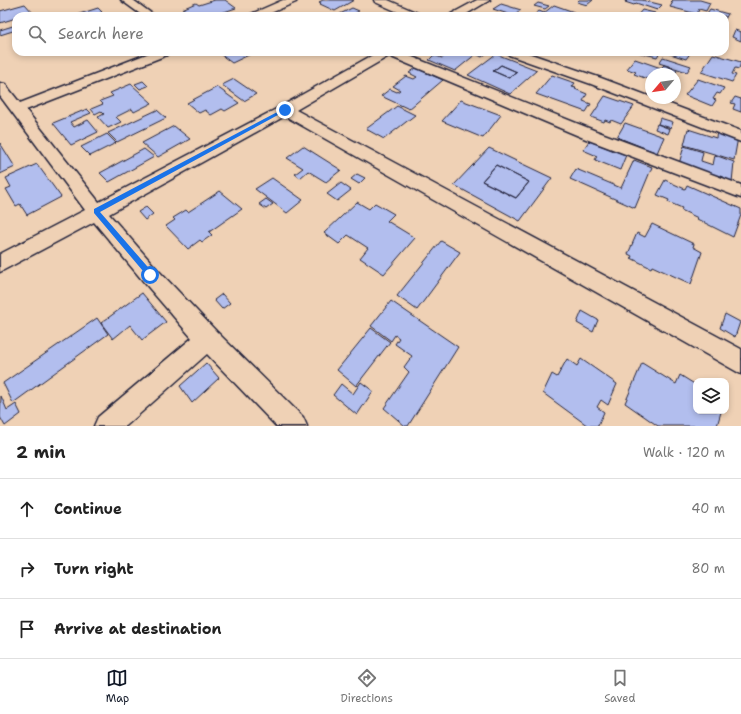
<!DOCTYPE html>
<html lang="en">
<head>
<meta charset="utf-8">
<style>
	:root { --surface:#fff; --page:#f6f6f6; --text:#222; --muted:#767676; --line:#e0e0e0; --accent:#111827 }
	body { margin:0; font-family:"Shantell Sans",sans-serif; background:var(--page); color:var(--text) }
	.controls { position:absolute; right:12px; bottom:12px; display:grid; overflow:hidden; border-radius:8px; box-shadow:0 2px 6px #0003 }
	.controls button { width:36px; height:36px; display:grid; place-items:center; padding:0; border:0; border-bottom:1px solid var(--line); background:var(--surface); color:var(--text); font:20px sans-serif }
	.compass { position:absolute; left:645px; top:68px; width:36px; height:36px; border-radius:50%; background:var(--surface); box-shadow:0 2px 6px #0003; rotate:241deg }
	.stop { position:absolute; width:12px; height:12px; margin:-9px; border:3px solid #1a73e8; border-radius:50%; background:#fff }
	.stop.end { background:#1a73e8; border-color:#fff; box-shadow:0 1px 4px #0008 }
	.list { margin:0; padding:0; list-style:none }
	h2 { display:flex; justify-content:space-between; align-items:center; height:52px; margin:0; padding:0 16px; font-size:17px }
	h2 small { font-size:13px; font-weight:400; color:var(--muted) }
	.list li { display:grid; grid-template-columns:26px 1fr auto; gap:12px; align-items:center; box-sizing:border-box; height:60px; padding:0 16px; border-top:1px solid var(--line) }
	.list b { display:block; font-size:15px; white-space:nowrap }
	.list em { font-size:13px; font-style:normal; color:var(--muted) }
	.icon { flex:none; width:22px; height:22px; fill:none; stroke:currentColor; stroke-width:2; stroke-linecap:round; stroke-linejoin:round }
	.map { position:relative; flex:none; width:741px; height:426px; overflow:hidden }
	.search { position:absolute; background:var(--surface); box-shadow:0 2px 6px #0003; left:12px; right:12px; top:12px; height:44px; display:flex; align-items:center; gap:10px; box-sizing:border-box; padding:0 14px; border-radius:12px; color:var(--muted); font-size:15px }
	.sheet { height:232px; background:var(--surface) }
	nav { display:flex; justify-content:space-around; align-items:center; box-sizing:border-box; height:56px; border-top:1px solid var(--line); background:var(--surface); font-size:11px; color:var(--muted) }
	nav a { display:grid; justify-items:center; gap:2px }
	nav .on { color:var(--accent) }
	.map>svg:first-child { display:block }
	.building { fill:#b2beee; stroke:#22223b; fill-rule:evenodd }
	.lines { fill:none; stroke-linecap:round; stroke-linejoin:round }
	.minor-casing { stroke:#22223b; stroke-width:3 }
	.minor { fill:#efd1b5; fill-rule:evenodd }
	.route { fill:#1a73e8 }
</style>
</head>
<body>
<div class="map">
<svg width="741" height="426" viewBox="0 0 741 426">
	<rect width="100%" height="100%" fill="#efd1b5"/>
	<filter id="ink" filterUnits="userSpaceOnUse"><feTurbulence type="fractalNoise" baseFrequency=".025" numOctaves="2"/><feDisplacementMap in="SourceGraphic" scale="8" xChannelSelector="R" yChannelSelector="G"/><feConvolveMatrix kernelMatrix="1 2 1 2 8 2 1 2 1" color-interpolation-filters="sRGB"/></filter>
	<g filter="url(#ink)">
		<path class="building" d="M215,0H225L236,8L212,16H190L182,9L196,3L199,5Z
			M323,0H354L335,11L320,4L321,3L319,2Z
			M579,0H593L587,5L577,2Z
			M624,0H642L662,5L657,10L636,3L634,5L625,2L627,1Z
			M673,0H700L710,3L706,11L699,9L697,14L670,7L673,2H671Z
			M538,3L549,6L545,9L534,6Z
			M25,4L33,13L24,16H16V18L0,23V11Z
			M501,4L521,10L514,16L493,9Z
			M554,5L574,12L569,16H533L539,11L544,13Z
			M98,8L102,12L100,13L103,16H73Z
			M352,8L359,11L350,16L340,14Z
			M710,9L728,14L725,19V16H705Z
			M642,10L655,13L653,16H637Z
			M16,25V30L0,35V30Z
			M735,30L741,32V41L732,37Z
			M226,52H255L232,63L220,54Z
			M439,52H488L482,57L476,54L455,71L429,60L434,55L442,58L445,56L438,53Z
			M637,52H660L657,57Z
			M664,52H691L686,59Z
			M496,54L537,70L510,94L468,75ZM501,65L517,72L509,78L493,71Z
			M713,54L741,62L739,69L735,68L732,74L736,75L732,82L701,72Z
			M663,57L691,66L687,72L659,63Z
			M635,59L661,68L664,65L677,70L675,74H651L650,80L634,74L636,72L627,69Z
			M501,65L517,72L509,78L493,71Z
			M416,68L443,80L409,109L381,96L390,89L397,92L400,90L393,86L406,76L414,79L417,77L409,73Z
			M552,75L575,83L572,87L576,88L575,89L587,94L583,101L591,104L586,112L536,94Z
			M234,79L256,94L244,101L222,85Z
			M698,79L724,88L720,94L717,93L713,99L716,100L712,106L685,95Z
			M143,81L148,86L140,89L135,84Z
			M131,84L152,103L134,112L132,109L116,117L121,122L108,128L98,117L104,114L101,111L95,114L91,109L103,104L100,101L113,96L110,93Z
			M217,87L239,103L225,111L222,109L211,115L205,110L199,113L187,103Z
			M605,96L634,106L621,124L611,120L610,122L605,120L604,122L591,117Z
			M735,97L741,99V112L733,109L735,104L731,103Z
			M461,100L501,115L483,138L442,121Z
			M397,106L415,115L384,139L366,129Z
			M87,109L91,113L70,122L74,127L88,120L98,132L71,145L53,123Z
			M157,110L166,118L117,142L108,133Z
			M660,118L673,122L671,128L658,124Z
			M625,123L664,137L657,153L617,137Z
			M657,124L670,129L668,134L655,129Z
			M174,126L190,139L158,157L142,143Z
			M688,129L716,138L717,130L738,137L734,160L684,145Z
			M107,134L116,143L90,156L81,147Z
			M589,141L626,155L620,170L595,160L597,156L583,150Z
			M0,143L15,167L0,174Z
			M303,146L341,170L326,182L308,171L300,178L295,174L303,168L287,158Z
			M684,146L703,152L701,161L713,165L715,155L734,162L732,182L679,164Z
			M489,148L552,178L520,221L454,185ZM496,165L529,182L516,198L482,181Z
			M144,149L154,157L109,182L100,173Z
			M634,160L652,167L635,208L570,179L576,169L621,188Z
			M37,164L61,197L27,215L20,204L16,206L6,189L11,187L6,178Z
			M496,165L529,182L516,198L482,181Z
			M357,174L365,178L359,184L351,179Z
			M272,178L303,200L287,213L255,189Z
			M665,180L685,189L687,185L741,209V215L733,237L697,219L698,218L681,210L682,208L668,202L669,200L657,195Z
			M341,183L351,190L337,201L327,194Z
			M220,191L242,209L209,232L212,235L202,242L200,240L188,249L166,226L175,220L173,218L186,210L188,212Z
			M266,199L273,204L266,209L259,204Z
			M357,202L369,209L375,203L394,214L387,221L415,238L384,274L360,258L368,248L348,235L339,244L324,233Z
			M146,207L153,214L145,220L138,212Z
			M652,224L694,244L693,247L702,252L691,284L652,266L651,268L631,258L632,256L628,254L637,233L645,237Z
			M441,241L460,252L417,310L397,296Z
			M142,293L166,322L142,340L130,325L113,339L101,323Z
			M222,294L230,303L222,309L214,300Z
			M391,301L458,347L408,426H405L384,408L409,372L404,367L412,356L395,344L399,338L395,335L391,341L371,326Z
			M582,311L598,320L593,332L577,323Z
			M725,314L740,322L735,337L720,328Z
			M97,318L108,334L13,403L3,383Z
			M371,328L390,342L356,386L337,370Z
			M567,359L577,366L581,359L617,384L608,405L601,400L597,407L604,412L598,426H588L543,393L552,374L557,377Z
			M206,363L219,378L192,403L180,386Z
			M642,363L676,384L680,375L696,385V411H718L721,412L717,426H658L625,403Z
			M361,382L373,391L357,415L333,395L341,384L353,394Z
			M1,396L7,410L16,404L21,414L5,426L0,417Z"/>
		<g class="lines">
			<g class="minor-casing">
				<path id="minor" d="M121,0H133L155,16H143Z
					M283,0H297L296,2L264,16H250L251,14Z
					M374,0H388L420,14L421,16H407L375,2Z
					M477,0H490L463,16H450L451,14Z
					M152,52H169L167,55L26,110L99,202L280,107L378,52H400L596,131L741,185V198L586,139L389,56L296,110L741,349V374L285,116L109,214L157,269L216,331L303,417L307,426H276L207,354L126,426H94L98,417L192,338L143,281L94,222L0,272V254L85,210L0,96V83L5,84L20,103Z
					M507,52H525L601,78L741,131V142L591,84L509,55Z"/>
			</g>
			<use href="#minor" class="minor"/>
		</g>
	</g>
	<path class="route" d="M283,109L287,110L100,212L153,273V277H148L94,213V209Z"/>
</svg>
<div class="controls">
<button><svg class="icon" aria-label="layers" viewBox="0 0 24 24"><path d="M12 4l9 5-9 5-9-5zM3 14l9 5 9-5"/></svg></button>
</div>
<svg class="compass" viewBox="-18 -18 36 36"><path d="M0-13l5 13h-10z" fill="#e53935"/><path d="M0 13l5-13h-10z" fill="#767676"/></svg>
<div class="stop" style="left:150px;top:275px"></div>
<div class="stop end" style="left:285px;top:110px"></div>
<div class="search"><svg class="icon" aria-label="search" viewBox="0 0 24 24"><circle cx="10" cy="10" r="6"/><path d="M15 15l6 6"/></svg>Search here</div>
</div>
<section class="sheet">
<h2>2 min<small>Walk · 120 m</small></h2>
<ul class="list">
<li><svg class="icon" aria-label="ahead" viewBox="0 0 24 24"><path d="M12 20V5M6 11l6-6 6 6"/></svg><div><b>Continue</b></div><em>40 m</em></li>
<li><svg class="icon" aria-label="right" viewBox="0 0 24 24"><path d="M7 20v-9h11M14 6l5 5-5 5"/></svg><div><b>Turn right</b></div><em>80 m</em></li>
<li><svg class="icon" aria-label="arrive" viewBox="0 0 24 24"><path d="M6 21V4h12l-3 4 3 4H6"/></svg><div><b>Arrive at destination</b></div></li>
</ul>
</section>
<nav>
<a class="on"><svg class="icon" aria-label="map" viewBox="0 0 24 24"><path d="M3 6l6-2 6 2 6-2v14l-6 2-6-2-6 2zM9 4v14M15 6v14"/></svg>Map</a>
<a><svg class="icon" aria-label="directions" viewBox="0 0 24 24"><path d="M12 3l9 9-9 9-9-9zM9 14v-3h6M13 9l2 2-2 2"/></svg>Directions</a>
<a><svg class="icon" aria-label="saved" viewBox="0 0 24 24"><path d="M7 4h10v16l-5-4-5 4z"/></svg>Saved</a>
</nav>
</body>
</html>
